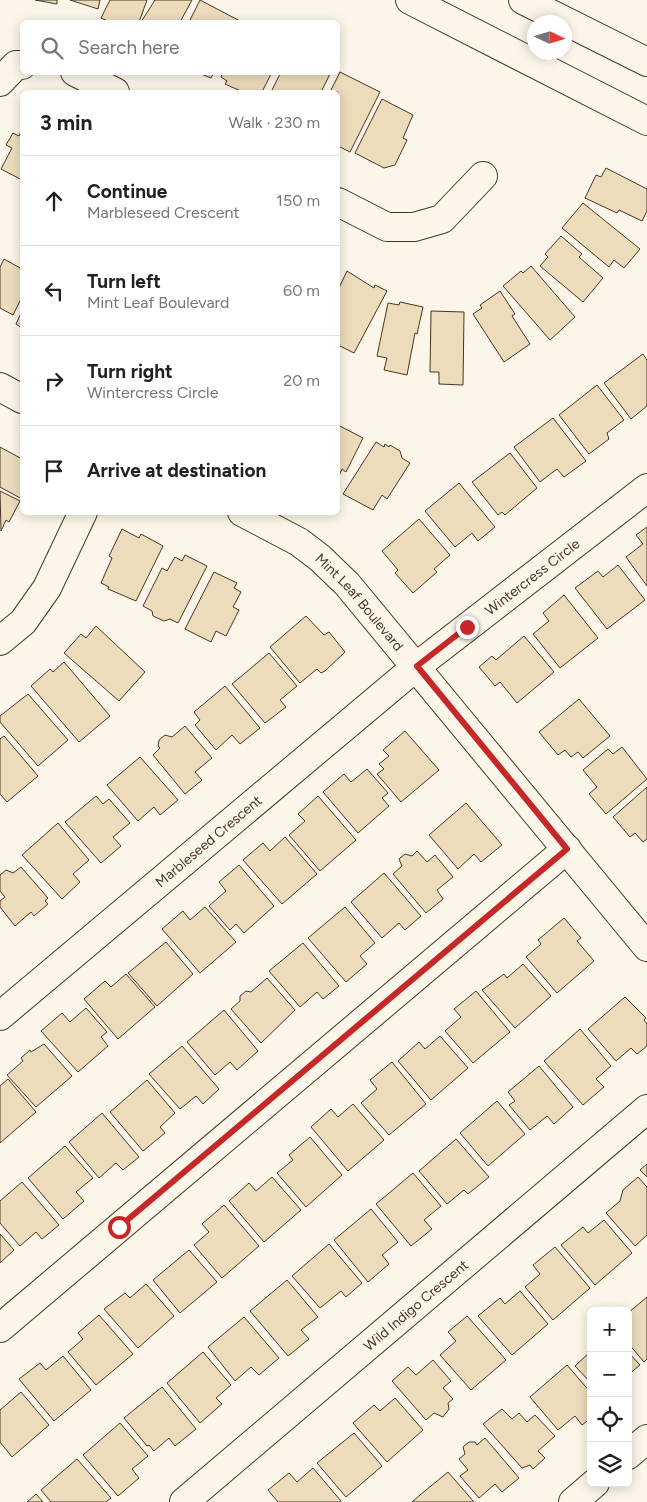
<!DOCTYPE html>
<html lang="en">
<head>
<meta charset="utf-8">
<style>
	:root { --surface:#fff; --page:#f2f2f2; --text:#202124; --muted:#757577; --line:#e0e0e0 }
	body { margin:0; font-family:Figtree,sans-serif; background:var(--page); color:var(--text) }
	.controls { position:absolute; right:15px; bottom:15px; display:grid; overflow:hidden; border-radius:8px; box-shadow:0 2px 12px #0003 }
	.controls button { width:45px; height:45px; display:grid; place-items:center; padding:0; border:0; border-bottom:1px solid var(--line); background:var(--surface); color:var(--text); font:25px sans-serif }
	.compass { position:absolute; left:527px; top:15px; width:45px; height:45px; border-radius:50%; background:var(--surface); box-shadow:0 2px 12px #0003; rotate:94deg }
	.stop { position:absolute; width:15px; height:15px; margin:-11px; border:4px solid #c62828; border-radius:50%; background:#fff }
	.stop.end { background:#c62828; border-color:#fff; box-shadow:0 1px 5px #0008 }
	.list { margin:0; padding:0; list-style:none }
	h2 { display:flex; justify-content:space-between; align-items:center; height:65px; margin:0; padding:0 20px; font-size:21px }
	h2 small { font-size:16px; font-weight:400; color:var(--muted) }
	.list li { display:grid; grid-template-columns:32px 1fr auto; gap:15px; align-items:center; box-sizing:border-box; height:90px; padding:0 20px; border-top:1px solid var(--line) }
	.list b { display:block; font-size:19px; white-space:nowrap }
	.list p { margin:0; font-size:16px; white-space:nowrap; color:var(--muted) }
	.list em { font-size:16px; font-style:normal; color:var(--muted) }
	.icon { flex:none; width:28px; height:28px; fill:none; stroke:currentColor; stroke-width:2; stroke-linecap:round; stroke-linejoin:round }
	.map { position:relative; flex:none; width:647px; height:1502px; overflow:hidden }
	.search { position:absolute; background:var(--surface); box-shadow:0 2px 12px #0003; left:20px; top:20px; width:320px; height:55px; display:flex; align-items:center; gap:12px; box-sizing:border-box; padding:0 18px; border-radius:8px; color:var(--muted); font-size:19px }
	.panel { position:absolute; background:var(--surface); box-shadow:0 2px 12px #0003; left:20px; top:90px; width:320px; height:425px; border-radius:8px }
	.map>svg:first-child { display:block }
	.building { fill:#ecdcbc; stroke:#4a3520 }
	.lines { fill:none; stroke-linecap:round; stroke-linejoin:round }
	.minor-casing { stroke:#4a3520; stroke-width:30 }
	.major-casing { stroke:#4a3520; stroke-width:30 }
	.minor { stroke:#fbf6e9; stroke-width:28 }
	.major { stroke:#fbf6e9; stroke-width:28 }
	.route { stroke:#c62828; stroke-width:6 }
	.labels { text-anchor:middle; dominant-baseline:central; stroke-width:4; stroke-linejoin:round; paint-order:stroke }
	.street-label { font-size:14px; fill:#4a3520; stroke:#fbf6e9 }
</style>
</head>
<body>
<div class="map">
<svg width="647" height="1502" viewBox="0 0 647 1502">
	<rect width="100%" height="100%" fill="#fbf6e9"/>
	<path class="building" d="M35,0H57V4Z
		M70,0H100L98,9Z
		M110,0H147L139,22H110L101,18Z
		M155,0H192L180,22H141Z
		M200,0L240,21L239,22H189Z
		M196,72H214L211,78Z
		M223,72H272L262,92H243L225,84L227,81L221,77Z
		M281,72H331L321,92H271Z
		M340,72L380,92L350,152L338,146V92H330Z
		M382,99L413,115L403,138L407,140L395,165L384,168L355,153Z
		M22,128V180L1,169L12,148L6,145L13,133L19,136Z
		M606,168L647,189V211L642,221L619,210L617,213L585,198L596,175L601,177Z
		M583,203L640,249L624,268L614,260L609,267L562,228Z
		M561,236L582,254L579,257L603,278L583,302L540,266L548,257L545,254Z
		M4,259L22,269V297L13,315L0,308V267Z
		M531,266L575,317L550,340L503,286L521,271L523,273Z
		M347,271L374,288L375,285L387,291L354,353L338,345V290Z
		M500,291L515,314L512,316L530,344L504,362L473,314L482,308L480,305Z
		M400,302L423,307L417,334L415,333L407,375L384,370L387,358L377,356L388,303L399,305Z
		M22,311V328L16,324Z
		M431,311L464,312L463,385L439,384V372H430Z
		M643,354L647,360V406L631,419L604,383Z
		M597,385L624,420L607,433L609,439L589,454L559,415Z
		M553,418L586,461L564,477L557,469L540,482L514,447Z
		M338,425L363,438L346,472L342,469L338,478Z
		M376,442L384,447L385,444L389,447L390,445L400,451L402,458L410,463L387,499L382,495L373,510L343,494Z
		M0,447L22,459V499L0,487Z
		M510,453L537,488L505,515L502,512L498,515L472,482Z
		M459,483L495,527L478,541L472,533L455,547L425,511Z
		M0,491L20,501L9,522L6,520L1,531Z
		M419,519L450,555L434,569L437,572L413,593L395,573L398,570L382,551Z
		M647,527V586L626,557L643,544L636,535Z
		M122,529L139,538L141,534L163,546L136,601L108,589L109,587L101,583L112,558L109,556Z
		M185,555L207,566L178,623L170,619L164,621L153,616L152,611L143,606L162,568L167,571L175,557L182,561Z
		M618,565L645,600L607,629L575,588L598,571L603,577Z
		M214,572L237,583L234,588L241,592L233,607L239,610L226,636L216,631L211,642L185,629Z
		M564,595L598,638L560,668L533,634L549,621L543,613Z
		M306,616L324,635L329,632L345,652L325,671L321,673L317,669L300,683L270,647Z
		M96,626L145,672L119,701L64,653L81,634L86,638Z
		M524,636L554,672L517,703L500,682L495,686L479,667L492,656L496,660Z
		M269,653L297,686L280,700L286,707L265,723L232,684Z
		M64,662L110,716L79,742L31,686L50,669L53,672Z
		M225,686L260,728L240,744L232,735L216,750L195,725L200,720L194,712Z
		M28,694L68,740L38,766L0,722V716Z
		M579,699L610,736L583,758L578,752L571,757L565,750L558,755L539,732Z
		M185,726L212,758L195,772L202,780L185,794L153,755L160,748L158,746L159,740L165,735L172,737Z
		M405,731L439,770L401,802L377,774L384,769L379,764L389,756L383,750Z
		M4,736L38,776L7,802L0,794V739Z
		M622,747L647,779L606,814L589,794L597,787L583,770L608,749L613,754Z
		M140,757L178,800L160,815L154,807L138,821L107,785Z
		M367,769L388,793L382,798L389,806L358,833L323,792L344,774L351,782Z
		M647,787V839L643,842L635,833L630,837L613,817Z
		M96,796L103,804L109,799L130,823L113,837L121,846L101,863L65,822Z
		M318,796L356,840L320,871L289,835L305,821L298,814Z
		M466,803L502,845L481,862L474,854L458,869L429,835Z
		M58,823L89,860L73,874L80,882L62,899L22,855Z
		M285,837L317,874L282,904L243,860L263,843L270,851Z
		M417,851L427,862L435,855L453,877L437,890L443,899L426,913L393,874L402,866L399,859L405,854L412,856Z
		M239,865L274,906L244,933L236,924L230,930L209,906L226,891L219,882Z
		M21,867L48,898L45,901L48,904L34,916L31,912L15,926L0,907V901L5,897L0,891V875L6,870L13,873Z
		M384,873L421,916L405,930L399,923L382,938L351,902Z
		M205,907L236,942L200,973L162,929L183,911L190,920Z
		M345,907L375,943L360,956L367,964L346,982L308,938Z
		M564,918L581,938L577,941L594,961L557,993L526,957L541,944L538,940Z
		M166,942L193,974L157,1006L128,973Z
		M303,943L339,986L323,999L317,992L300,1007L269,971Z
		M523,964L551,996L515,1028L482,990L504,974L507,978Z
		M126,974L155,1007L118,1039L84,999L105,981L111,987Z
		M267,978L295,1010L261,1043L231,1009L240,1001V996L246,991L251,992Z
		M476,991L510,1032L473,1063L445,1031L461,1017L454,1009Z
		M625,997L646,1018L644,1020L647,1024V1046L637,1054L631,1048L616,1061L588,1029Z
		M86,1008L107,1032L101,1037L108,1046L78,1072L41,1031L62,1013L70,1022Z
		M224,1010L258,1051L237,1070L230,1062L215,1075L187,1042Z
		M580,1029L611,1066L596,1079L604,1087L583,1105L544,1061Z
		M440,1036L468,1068L431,1100L398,1061L419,1042L425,1049Z
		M44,1044L72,1076L36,1107L7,1075L23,1061L21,1058L30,1050L31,1052Z
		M182,1046L219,1089L203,1104L196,1096L180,1109L149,1074Z
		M392,1062L426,1104L389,1135L361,1103L377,1089L370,1080Z
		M539,1066L573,1107L554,1124L547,1116L530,1130L509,1105L515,1101L508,1092Z
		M8,1079L36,1112L0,1143V1086Z
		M147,1080L175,1113L160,1127L165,1133L143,1151L110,1112Z
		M497,1101L525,1134L488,1166L460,1133Z
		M353,1104L384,1140L348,1171L311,1127L331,1109L338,1117Z
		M102,1113L139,1157L123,1170L116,1163L99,1178L69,1142Z
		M310,1137L342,1175L306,1207L277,1173L293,1160L289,1155Z
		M456,1139L489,1177L468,1194L464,1190L447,1204L419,1171Z
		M65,1146L93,1178L76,1192L84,1201L63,1219L28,1178Z
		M647,1164V1177L640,1170Z
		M413,1173L441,1206L424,1220L432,1229L411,1246L376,1204Z
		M272,1177L301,1210L264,1242L229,1201L249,1183L256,1191Z
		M638,1177L647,1187V1235L635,1246L606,1213L620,1201L623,1190Z
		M22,1182L59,1225L42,1239L36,1232L20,1246L0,1223V1201Z
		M224,1205L259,1246L222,1278L194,1245L209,1232L202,1224Z
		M371,1209L398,1242L382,1255L389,1264L368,1282L334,1240Z
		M604,1220L632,1253L595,1285L561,1245L583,1227L588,1233Z
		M0,1234L14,1250L0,1263Z
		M329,1244L362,1283L346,1297L341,1291L320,1308L292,1276Z
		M555,1247L590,1288L553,1320L525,1287L540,1274L533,1265Z
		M189,1250L217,1282L180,1313L153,1280Z
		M287,1280L318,1317L301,1330L309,1339L288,1356L250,1311Z
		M146,1284L174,1316L138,1348L104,1309L125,1293L130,1298Z
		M520,1291L548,1324L512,1355L478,1316L500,1298L505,1304Z
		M647,1297V1359L644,1362L628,1343V1313Z
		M99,1315L133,1354L96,1385L68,1352L83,1339L78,1333Z
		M467,1316L506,1360L471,1390L440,1355L456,1341L448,1332Z
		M244,1317L279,1358L259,1375L251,1367L235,1381L208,1347Z
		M591,1351V1383L575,1366Z
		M203,1352L231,1385L216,1398L222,1404L200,1423L167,1383Z
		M628,1352L640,1365L628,1375Z
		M63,1356L91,1390L54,1421L19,1379L40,1363L46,1370Z
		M433,1360L451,1381L443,1388L453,1399L448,1403L449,1409L443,1417L434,1413L426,1420L392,1381L408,1367L416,1375Z
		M567,1365L591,1393V1418L582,1425L575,1416L558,1430L530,1397Z
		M162,1387L196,1429L175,1446L169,1438L154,1451L149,1445L147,1446L124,1418Z
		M21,1392L49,1425L12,1457L0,1442V1410Z
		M395,1398L423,1430L387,1462L353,1423L374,1405L380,1411Z
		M502,1409L512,1419L519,1413L527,1422L535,1415L555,1436L538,1451L545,1458L533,1469L530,1465L522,1468L483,1424Z
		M120,1423L148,1456L132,1469L139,1478L118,1496L83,1455Z
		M354,1433L382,1466L346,1497L317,1463Z
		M485,1438L519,1478L502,1492L495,1484L479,1498L460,1476L468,1470L459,1459L465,1454L463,1447L469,1442H475L477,1445Z
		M77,1459L111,1498L106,1502H51L41,1490Z
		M313,1468L341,1501L339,1502H278L268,1490L289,1473L297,1482Z
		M448,1472L474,1502H412L420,1495Z
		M36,1494L43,1502H27Z"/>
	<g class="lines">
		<g class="minor-casing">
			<g id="minor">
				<path d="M75,72L115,92"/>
				<path d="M0,82L16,65H22"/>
				<path d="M338,202L387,227H414L442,219L483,176"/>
				<path d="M0,387L22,399"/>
				<path id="s1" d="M242,512L299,542L320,558L347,584L647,947"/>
				<path d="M0,641L23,622L47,588L83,512"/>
				<path id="s2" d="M0,1016L417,666L647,488"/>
				<path d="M0,1328L567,849"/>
				<path d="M628,1455L647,1439"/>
				<path id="s3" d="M184,1502L647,1109"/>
				<path d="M573,1502L595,1483"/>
			</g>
		</g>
		<g class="major-casing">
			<path id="major" d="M410,0L647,121
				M523,0L647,62"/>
		</g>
		<use href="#minor" class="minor"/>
		<use href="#major" class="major"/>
	</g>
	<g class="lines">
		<path class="route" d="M119,1227L567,849L417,666L467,627"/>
	</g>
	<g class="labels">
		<g class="street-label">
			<text stroke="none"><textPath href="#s2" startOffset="690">Wintercress Circle</textPath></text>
			<text stroke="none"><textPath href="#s1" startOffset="150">Mint Leaf Boulevard</textPath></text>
			<text stroke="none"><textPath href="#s2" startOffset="272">Marbleseed Crescent</textPath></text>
			<text stroke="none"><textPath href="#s3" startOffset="304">Wild Indigo Crescent</textPath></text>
		</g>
	</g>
</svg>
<div class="controls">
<button>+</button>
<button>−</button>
<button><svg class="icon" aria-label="locate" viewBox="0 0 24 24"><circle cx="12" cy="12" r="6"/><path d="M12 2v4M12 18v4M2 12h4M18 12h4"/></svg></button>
<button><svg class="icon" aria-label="layers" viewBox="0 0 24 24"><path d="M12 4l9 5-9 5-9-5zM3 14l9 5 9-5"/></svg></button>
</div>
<svg class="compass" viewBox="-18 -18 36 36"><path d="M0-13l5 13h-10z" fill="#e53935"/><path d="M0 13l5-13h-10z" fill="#757577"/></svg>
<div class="stop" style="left:119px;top:1227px"></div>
<div class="stop end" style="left:467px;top:627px"></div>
<div class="search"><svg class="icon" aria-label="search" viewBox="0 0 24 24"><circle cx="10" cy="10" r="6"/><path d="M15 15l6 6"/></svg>Search here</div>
<section class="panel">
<h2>3 min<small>Walk · 230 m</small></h2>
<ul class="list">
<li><svg class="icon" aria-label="ahead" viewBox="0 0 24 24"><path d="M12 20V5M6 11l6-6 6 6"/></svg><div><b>Continue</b><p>Marbleseed Crescent</p></div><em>150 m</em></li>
<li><svg class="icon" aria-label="left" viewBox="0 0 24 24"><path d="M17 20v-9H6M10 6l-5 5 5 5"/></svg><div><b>Turn left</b><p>Mint Leaf Boulevard</p></div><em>60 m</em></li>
<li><svg class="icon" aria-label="right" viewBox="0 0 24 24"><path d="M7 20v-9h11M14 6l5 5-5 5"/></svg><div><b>Turn right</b><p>Wintercress Circle</p></div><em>20 m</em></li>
<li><svg class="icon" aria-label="arrive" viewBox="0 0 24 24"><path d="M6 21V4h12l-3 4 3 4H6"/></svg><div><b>Arrive at destination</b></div></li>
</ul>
</section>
</div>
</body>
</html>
